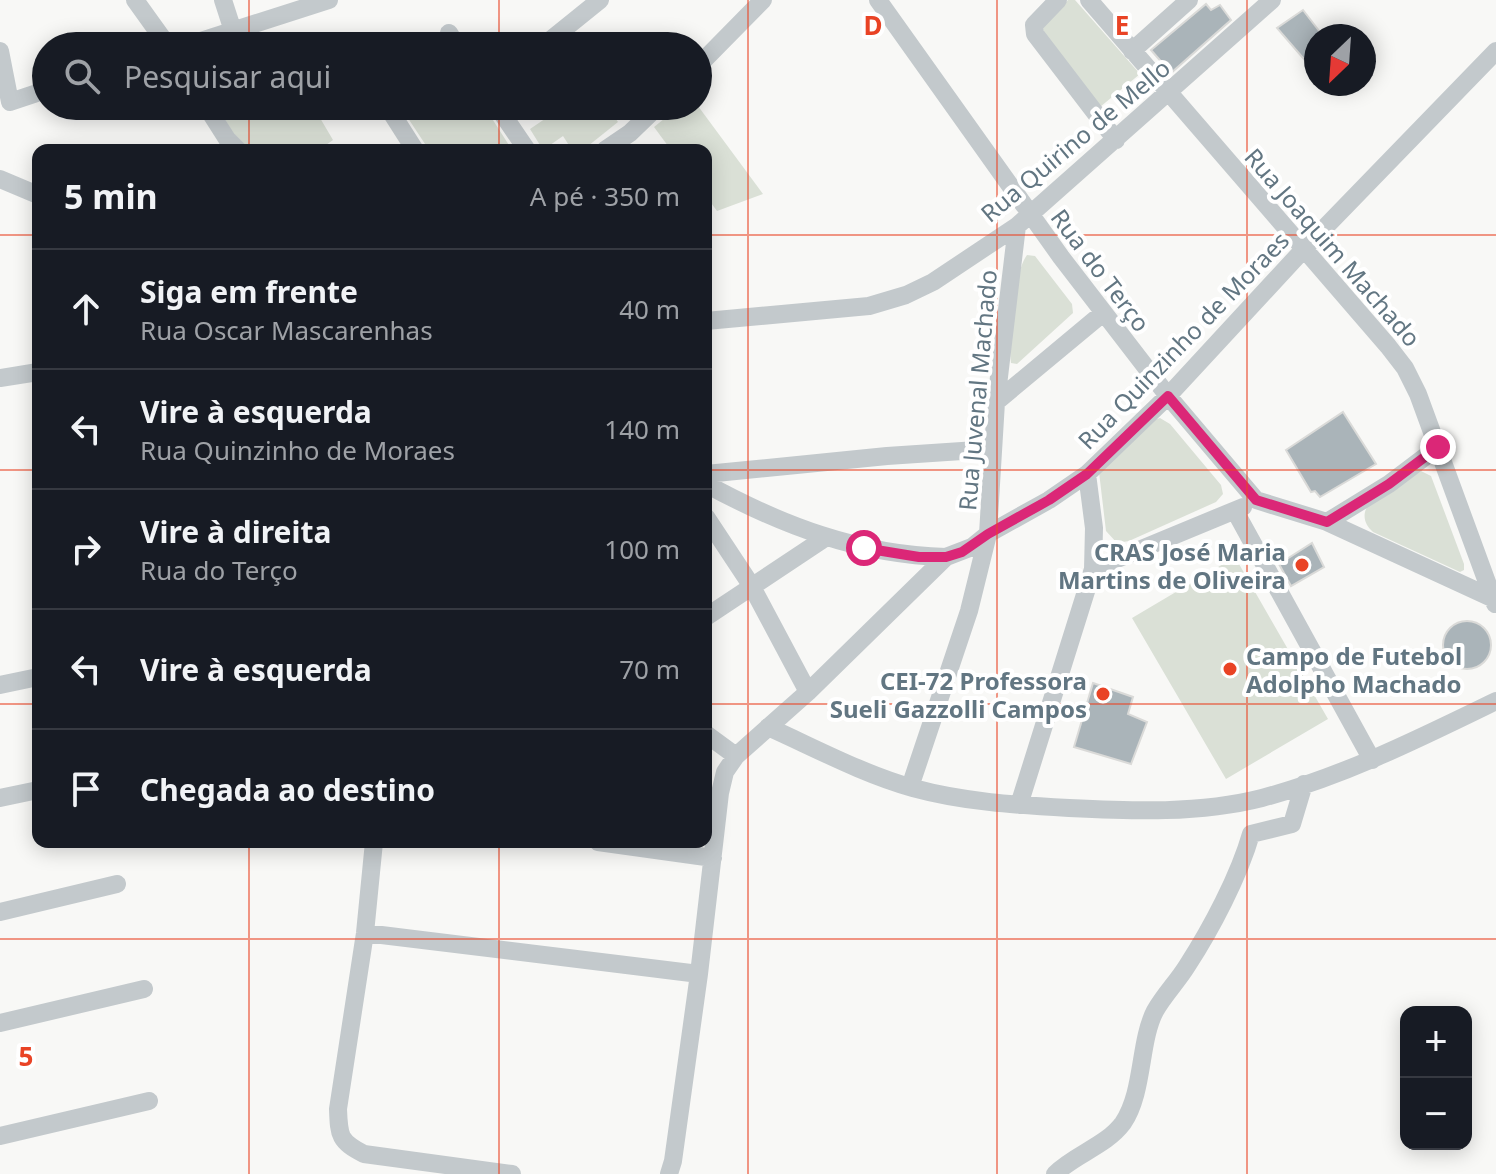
<!DOCTYPE html>
<html lang="pt">
<head>
<meta charset="utf-8">
<style>
	:root { --surface:#171b24; --page:#20242c; --text:#f1f3f6; --muted:#9ea1a6; --line:#363941 }
	body { margin:0; font-family:"Noto Sans",sans-serif; background:var(--page); color:var(--text) }
	.controls { position:absolute; right:24px; bottom:24px; display:grid; overflow:hidden; border-radius:16px; box-shadow:0 4px 20px #0003 }
	.controls button { width:72px; height:72px; display:grid; place-items:center; padding:0; border:0; border-bottom:2px solid var(--line); background:var(--surface); color:var(--text); font:40px sans-serif }
	.compass { position:absolute; left:1304px; top:24px; width:72px; height:72px; border-radius:50%; background:var(--surface); box-shadow:0 4px 20px #0003; rotate:205deg }
	.stop { position:absolute; width:24px; height:24px; margin:-18px; border:6px solid #db2777; border-radius:50%; background:#fff }
	.stop.end { background:#db2777; border-color:#fff; box-shadow:0 2px 8px #0008 }
	.list { margin:0; padding:0; list-style:none }
	h2 { display:flex; justify-content:space-between; align-items:center; height:104px; margin:0; padding:0 32px; font-size:34px }
	h2 small { font-size:26px; font-weight:400; color:var(--muted) }
	.list li { display:grid; grid-template-columns:52px 1fr auto; gap:24px; align-items:center; box-sizing:border-box; height:120px; padding:0 32px; border-top:2px solid var(--line) }
	.list b { display:block; font-size:30px; white-space:nowrap }
	.list p { margin:0; font-size:26px; white-space:nowrap; color:var(--muted) }
	.list em { font-size:26px; font-style:normal; color:var(--muted) }
	.icon { flex:none; width:44px; height:44px; fill:none; stroke:currentColor; stroke-width:2; stroke-linecap:round; stroke-linejoin:round }
	.map { position:relative; flex:none; width:1496px; height:1174px; overflow:hidden }
	.search { position:absolute; background:var(--surface); box-shadow:0 4px 20px #0003; left:32px; top:32px; width:680px; height:88px; display:flex; align-items:center; gap:20px; box-sizing:border-box; padding:0 28px; border-radius:44px; color:var(--muted); font-size:30px }
	.panel { position:absolute; background:var(--surface); box-shadow:0 4px 20px #0003; left:32px; top:144px; width:680px; height:704px; border-radius:16px }
	.map>svg:first-child { display:block }
	.green { fill:#dae0d6 }
	.building { fill:#aab4b9; stroke:#dadad8; stroke-width:2 }
	.lines { fill:none; stroke-linecap:round; stroke-linejoin:round }
	.minor { stroke:#c3c9cc; stroke-width:18 }
	.route { stroke:#db2777; stroke-width:10 }
	.grid { fill:none; stroke:#e94325; stroke-width:2; stroke-opacity:0.55 }
	.poi-dot { fill:#e94325; stroke:#fff; stroke-width:3 }
	.labels { text-anchor:middle; dominant-baseline:central; stroke-width:8; stroke-linejoin:round; paint-order:stroke }
	.street-label { font-size:24px; fill:#627682; stroke:#fff }
	.poi-label { font-size:24px; font-weight:bold; fill:#627682; stroke:#fff; text-anchor:end }
	.grid-label { font-size:26px; text-anchor:middle; font-weight:bold; fill:#e94325; stroke:#fff; stroke-width:8; stroke-linejoin:round; paint-order:stroke }
</style>
</head>
<body>
<div class="map">
<svg width="1496" height="1174" viewBox="0 0 1496 1174">
	<rect width="100%" height="100%" fill="#f8f8f6"/>
	<path class="green" d="M1068,0H1075L1140,74L1100,107L1044,38L1043,26Z
		M217,106H313L333,140L319,150H250L233,133Z
		M400,106H484L512,150H429Z
		M560,106H607L618,122L583,150H572L563,136L543,150L530,129L561,108Z
		M680,106H698L763,194L717,211L706,196V150H671L654,127Z
		M1027,255L1035,256L1072,304L1073,313L1017,364L1011,363C1008,342 1014,271 1027,255Z
		M1160,418L1170,424L1221,485L1223,494L1216,502L1129,541L1117,543L1106,531L1099,472L1151,421Z
		M1421,471L1431,476L1464,564V570L1460,572L1373,532C1364,524 1362,515 1368,505Z
		M1235,557L1328,719L1226,779L1132,618Z"/>
	<path class="building" d="M1206,4L1211,10L1220,5L1231,20L1171,73L1151,50Z
		M1303,10L1323,36H1316V73L1277,28Z
		M1343,412L1376,464L1320,497L1315,491L1311,492L1286,450Z
		M1312,543L1324,567L1291,586L1279,564Z
		M1443 645a24 24 0 1 1 48 0a24 24 0 1 1-48 0Z
		M1093,683L1133,697L1128,714L1147,722L1131,764L1074,747Z"/>
	<g class="lines">
		<path class="minor" d="M135,0L168,46
			M223,0L233,31
			M878,0L1061,257L1168,396L1256,500L1327,522L1492,598
			M1058,0L1034,25L1035,34L1116,140
			M1089,0L1388,346L1405,368L1418,394L1495,604
			M449,33L457,46
			M185,46L329,0
			M543,46L600,0
			M0,51L10,102L46,90
			M1132,51L1189,0
			M698,66L763,0
			M206,106L227,139L238,150
			M387,106L415,150
			M497,106L527,150
			M605,150L630,133L658,106
			M0,179L38,195
			M706,321L869,306L906,295L933,282L1017,226L1272,0
			M0,378L38,372
			M996,402L1103,313
			M706,474L887,456L992,449
			M706,484C781,525 859,555 946,557
			M1235,511L1372,760
			M706,517L751,585L808,692
			M1327,522L1389,484L1438,447
			M1093,569L1243,507
			M706,617L825,538
			M0,685L38,677
			M768,727C815,748 863,774 913,788C964,802 1016,805 1069,808C1132,811 1199,814 1262,798C1344,776 1420,738 1496,701
			M706,734L736,756
			M910,787L969,611L988,534L996,402L1017,226
			M0,798L38,790
			M1019,805L1093,569L1094,528L1087,474
			M374,842L365,933L338,1109C339,1136 339,1141 364,1154L512,1174
			M598,842L713,858
			M0,912L117,884
			M365,933L699,974
			M0,1023L144,989
			M0,1136L149,1101
			M669,1174L673,1161L699,974L720,793L725,772L736,756L808,692L946,557L972,547L988,534L1049,500L1087,474L1168,396L1304,249L1496,51
			M1055,1174C1075,1154 1106,1146 1123,1123C1144,1092 1139,1042 1155,1011C1164,995 1177,982 1187,966C1211,929 1239,876 1251,834L1292,824L1304,784"/>
	</g>
	<g class="lines">
		<path class="route" d="M864,548L919,557H946L962,552L988,534L1049,500L1087,474L1168,396L1256,500L1327,522L1389,484L1438,447"/>
	</g>
	<path class="grid" d="M249,0V46M499,0V46M748,0V1174M997,0V1174M1247,0V1174M249,106V150M499,106V150M0,235H38M706,235H1496M0,470H38M706,470H1496M0,704H38M706,704H1496M249,842V1174M499,842V1174M0,939H1496"/>
	<g class="poi-dot">
		<circle cx="1302" cy="565" r="8"/>
		<circle cx="1230" cy="669" r="8"/>
		<circle cx="1103" cy="694" r="8"/>
	</g>
	<g class="labels">
		<g class="street-label">
			<text transform="translate(1075 140) rotate(-40)">Rua Quirino de Mello</text>
			<text transform="translate(1333 247) rotate(49)">Rua Joaquim Machado</text>
			<text transform="translate(1101 270) rotate(53)">Rua do Terço</text>
			<text transform="translate(1183 340) rotate(-46)">Rua Quinzinho de Moraes</text>
			<text transform="translate(977 390) rotate(-85)">Rua Juvenal Machado</text>
		</g>
		<g class="poi-label">
			<text x="1286" y="551">CRAS José Maria<tspan x="1286" dy="28">Martins de Oliveira</tspan></text>
			<text x="1246" y="655" text-anchor="start">Campo de Futebol<tspan x="1246" dy="28">Adolpho Machado</tspan></text>
			<text x="1087" y="680">CEI-72 Professora<tspan x="1087" dy="28">Sueli Gazzolli Campos</tspan></text>
		</g>
	</g>
	<g class="grid-label">
		<text x="873" y="35">D</text>
		<text x="1122" y="35">E</text>
		<text x="26" y="1066">5</text>
	</g>
</svg>
<div class="controls">
<button>+</button>
<button>−</button>
</div>
<svg class="compass" viewBox="-18 -18 36 36"><path d="M0-13l5 13h-10z" fill="#e53935"/><path d="M0 13l5-13h-10z" fill="#9ea1a6"/></svg>
<div class="stop" style="left:864px;top:548px"></div>
<div class="stop end" style="left:1438px;top:447px"></div>
<div class="search"><svg class="icon" aria-label="search" viewBox="0 0 24 24"><circle cx="10" cy="10" r="6"/><path d="M15 15l6 6"/></svg>Pesquisar aqui</div>
<section class="panel">
<h2>5 min<small>A pé · 350 m</small></h2>
<ul class="list">
<li><svg class="icon" aria-label="ahead" viewBox="0 0 24 24"><path d="M12 20V5M6 11l6-6 6 6"/></svg><div><b>Siga em frente</b><p>Rua Oscar Mascarenhas</p></div><em>40 m</em></li>
<li><svg class="icon" aria-label="left" viewBox="0 0 24 24"><path d="M17 20v-9H6M10 6l-5 5 5 5"/></svg><div><b>Vire à esquerda</b><p>Rua Quinzinho de Moraes</p></div><em>140 m</em></li>
<li><svg class="icon" aria-label="right" viewBox="0 0 24 24"><path d="M7 20v-9h11M14 6l5 5-5 5"/></svg><div><b>Vire à direita</b><p>Rua do Terço</p></div><em>100 m</em></li>
<li><svg class="icon" aria-label="left" viewBox="0 0 24 24"><path d="M17 20v-9H6M10 6l-5 5 5 5"/></svg><div><b>Vire à esquerda</b></div><em>70 m</em></li>
<li><svg class="icon" aria-label="arrive" viewBox="0 0 24 24"><path d="M6 21V4h12l-3 4 3 4H6"/></svg><div><b>Chegada ao destino</b></div></li>
</ul>
</section>
</div>
</body>
</html>
